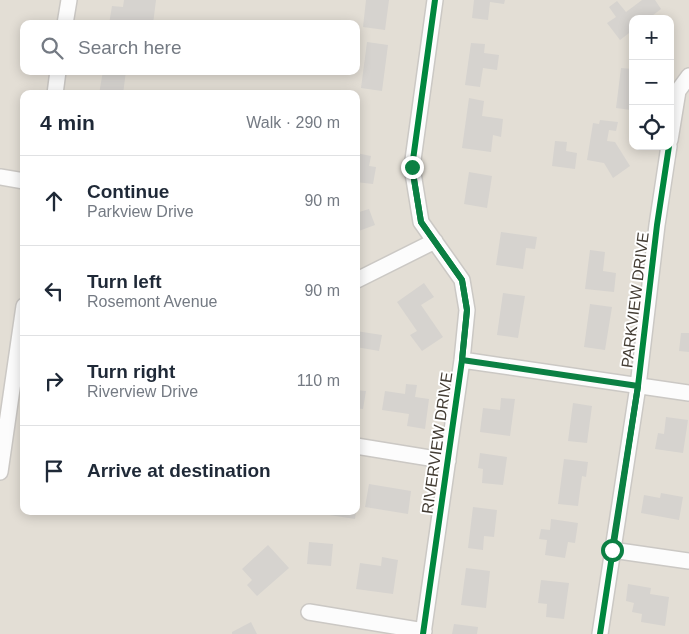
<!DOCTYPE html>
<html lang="en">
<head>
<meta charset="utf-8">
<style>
	:root { --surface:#fff; --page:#f6f6f7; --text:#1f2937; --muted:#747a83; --line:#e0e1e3 }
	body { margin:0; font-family:Arial,sans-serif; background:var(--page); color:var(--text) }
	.controls { position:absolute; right:15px; top:15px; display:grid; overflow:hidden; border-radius:10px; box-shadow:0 2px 12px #0003 }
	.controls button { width:45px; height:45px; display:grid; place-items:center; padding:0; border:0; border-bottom:1px solid var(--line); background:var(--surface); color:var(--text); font:25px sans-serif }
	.stop { position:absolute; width:15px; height:15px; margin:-11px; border:4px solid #0b8043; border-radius:50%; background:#fff }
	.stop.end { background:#0b8043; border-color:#fff; box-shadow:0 1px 5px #0008 }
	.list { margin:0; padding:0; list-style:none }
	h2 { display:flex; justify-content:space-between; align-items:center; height:65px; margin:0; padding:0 20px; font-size:21px }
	h2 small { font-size:16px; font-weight:400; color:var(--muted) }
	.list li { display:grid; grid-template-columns:32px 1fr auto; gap:15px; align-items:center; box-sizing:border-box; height:90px; padding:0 20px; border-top:1px solid var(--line) }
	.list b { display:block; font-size:19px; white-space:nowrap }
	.list p { margin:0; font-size:16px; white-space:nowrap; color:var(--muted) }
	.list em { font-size:16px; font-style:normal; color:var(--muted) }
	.icon { flex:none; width:28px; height:28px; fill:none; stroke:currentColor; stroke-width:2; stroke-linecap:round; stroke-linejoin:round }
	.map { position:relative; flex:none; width:689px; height:634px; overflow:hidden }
	.search { position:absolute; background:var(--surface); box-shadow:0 2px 12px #0003; left:20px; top:20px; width:340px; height:55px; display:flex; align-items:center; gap:12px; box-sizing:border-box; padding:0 18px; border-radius:10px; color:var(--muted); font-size:19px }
	.panel { position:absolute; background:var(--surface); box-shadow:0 2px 12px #0003; left:20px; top:90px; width:340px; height:425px; border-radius:10px }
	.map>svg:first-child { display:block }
	.residential { fill:#e3ded5; fill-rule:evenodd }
	.building { fill:#d6d3cf }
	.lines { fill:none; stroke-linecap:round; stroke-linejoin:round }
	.minor-casing { stroke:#cbc8c4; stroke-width:18 }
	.minor { stroke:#fcfcfc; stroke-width:15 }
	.cycleway-casing { stroke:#fff; stroke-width:9 }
	.cycleway { stroke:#00873e; stroke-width:6 }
	.route { stroke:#0b8043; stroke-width:6 }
	.labels { text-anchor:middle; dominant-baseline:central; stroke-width:4; stroke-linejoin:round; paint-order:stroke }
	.street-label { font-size:16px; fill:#443d34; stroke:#fff }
</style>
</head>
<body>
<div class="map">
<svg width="689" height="634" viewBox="0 0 689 634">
	<rect width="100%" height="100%" fill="#eeece8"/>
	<path class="residential" d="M0,0H689V634H0ZM633,19H670V146H633ZM24,24H356V71H24ZM24,94H356V511H24Z"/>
	<path class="building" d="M124,0H156L153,24H109L112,6L123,7Z
		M366,0H389L385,30L363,27Z
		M474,0H505L504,4L490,2L488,20L472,18Z
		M642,0H655L661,9L648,19H633V30L620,40L607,23L616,17L609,7L617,1L626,12Z
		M367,42L388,45L382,91L361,88Z
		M471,43L485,44L484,53L499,55L497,70L483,68L480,87L465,85Z
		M621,68L633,69V94L631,110L616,108Z
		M103,71H126L123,94H99Z
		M469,98L484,101L482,116L503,119L501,137L493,135L491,152L462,148Z
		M600,120L618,122L616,131L609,130L607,141L615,142L630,166L613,178L604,163L587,160L593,123L599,124Z
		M555,141L567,142L566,151L577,153L575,169L552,166Z
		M356,153L371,156L369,166L376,167L373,184L356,182Z
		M469,172L492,176L487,208L464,204Z
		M369,209L375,225L356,232V213Z
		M501,232L537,237L535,249L526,248L523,269L496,265Z
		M590,250L605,252L603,271L616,273L614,292L585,289Z
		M424,283L434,297L421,305L443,337L422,351L410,335L417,331L397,302Z
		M503,293L525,296L518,338L497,335Z
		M590,304L612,307L605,350L584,347Z
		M356,331L382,335L379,351L356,347Z
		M681,333H689V352L679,351Z
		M406,384L417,385L415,397L429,399L425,429L407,426L409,414L382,410L385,391L405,394Z
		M356,390L366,391L363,409L356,408Z
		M501,398L515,399L510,436L480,432L483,408L500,410Z
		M573,403L592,406L587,443L568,441Z
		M666,417L688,420L683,453L655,449L658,433L664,434Z
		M480,453L507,457L503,485L482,483L483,469L478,468Z
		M564,459L588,462L586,477L582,476L578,506L558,504Z
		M369,484L411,491L408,514L365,507Z
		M661,493L683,497L679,520L641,513L644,495L660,498Z
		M473,507L497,510L494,537L484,536L483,550L468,548Z
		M310,511H356L355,519L310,512Z
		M551,519L578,523L575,543L568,542L565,558L545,555L547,540L539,539L541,529L550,530Z
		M309,542L333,544L331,566L307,564Z
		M268,545L289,568L257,596L247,585L252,580L242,569Z
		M382,557L398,560L393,594L356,589L360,563L381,566Z
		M466,568L490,571L486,608L461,605Z
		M541,580L569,583L564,619L546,617L547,604L538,603Z
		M628,584L651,588L650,594L669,597L665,626L641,622L642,614L632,612L634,603L626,601Z
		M251,622L257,634H232V632Z
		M454,624L478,627L477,634H452Z"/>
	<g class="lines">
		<g class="minor-casing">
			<path id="minor" d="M65,24L69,0
				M55,94L58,71
				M670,140L678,91L689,76
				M0,177L24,181
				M357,280L435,241
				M462,360L689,393
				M356,446L448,461
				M0,472L24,306
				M612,550L689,561
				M309,612L424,631
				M423,634L462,360L467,310L462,280L421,222L412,167L435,0
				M600,634L638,386L657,225L669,146"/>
		</g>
		<use href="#minor" class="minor"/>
		<g class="cycleway-casing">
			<path id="cycleway" d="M423,634L462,360L467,310L462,280L421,222L412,167L435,0
				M600,634L638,386L657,225L669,146"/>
		</g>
		<use href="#cycleway" class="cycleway"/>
	</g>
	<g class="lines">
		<path class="route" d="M412,167L421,222L462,280L467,310L462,360L638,386L612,550"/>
	</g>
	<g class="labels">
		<g class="street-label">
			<text transform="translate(635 300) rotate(-83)">PARKVIEW DRIVE</text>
			<text transform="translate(437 443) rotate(-82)">RIVERVIEW DRIVE</text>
		</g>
	</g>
</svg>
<div class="controls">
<button>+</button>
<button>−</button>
<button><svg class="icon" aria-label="locate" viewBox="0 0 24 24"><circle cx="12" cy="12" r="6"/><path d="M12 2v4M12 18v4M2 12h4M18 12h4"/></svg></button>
</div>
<div class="stop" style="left:612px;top:550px"></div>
<div class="stop end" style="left:412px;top:167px"></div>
<div class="search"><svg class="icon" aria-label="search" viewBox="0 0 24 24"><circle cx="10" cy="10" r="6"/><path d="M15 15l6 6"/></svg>Search here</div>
<section class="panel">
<h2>4 min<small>Walk · 290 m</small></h2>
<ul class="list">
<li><svg class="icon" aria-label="ahead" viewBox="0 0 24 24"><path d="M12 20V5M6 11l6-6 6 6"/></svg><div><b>Continue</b><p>Parkview Drive</p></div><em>90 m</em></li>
<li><svg class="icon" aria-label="left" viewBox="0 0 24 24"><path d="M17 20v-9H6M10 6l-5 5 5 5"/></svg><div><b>Turn left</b><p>Rosemont Avenue</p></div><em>90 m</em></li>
<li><svg class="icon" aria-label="right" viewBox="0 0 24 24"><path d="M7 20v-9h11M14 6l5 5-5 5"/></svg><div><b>Turn right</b><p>Riverview Drive</p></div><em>110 m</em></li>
<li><svg class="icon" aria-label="arrive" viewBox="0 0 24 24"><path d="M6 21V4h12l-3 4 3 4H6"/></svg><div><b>Arrive at destination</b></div></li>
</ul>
</section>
</div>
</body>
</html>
